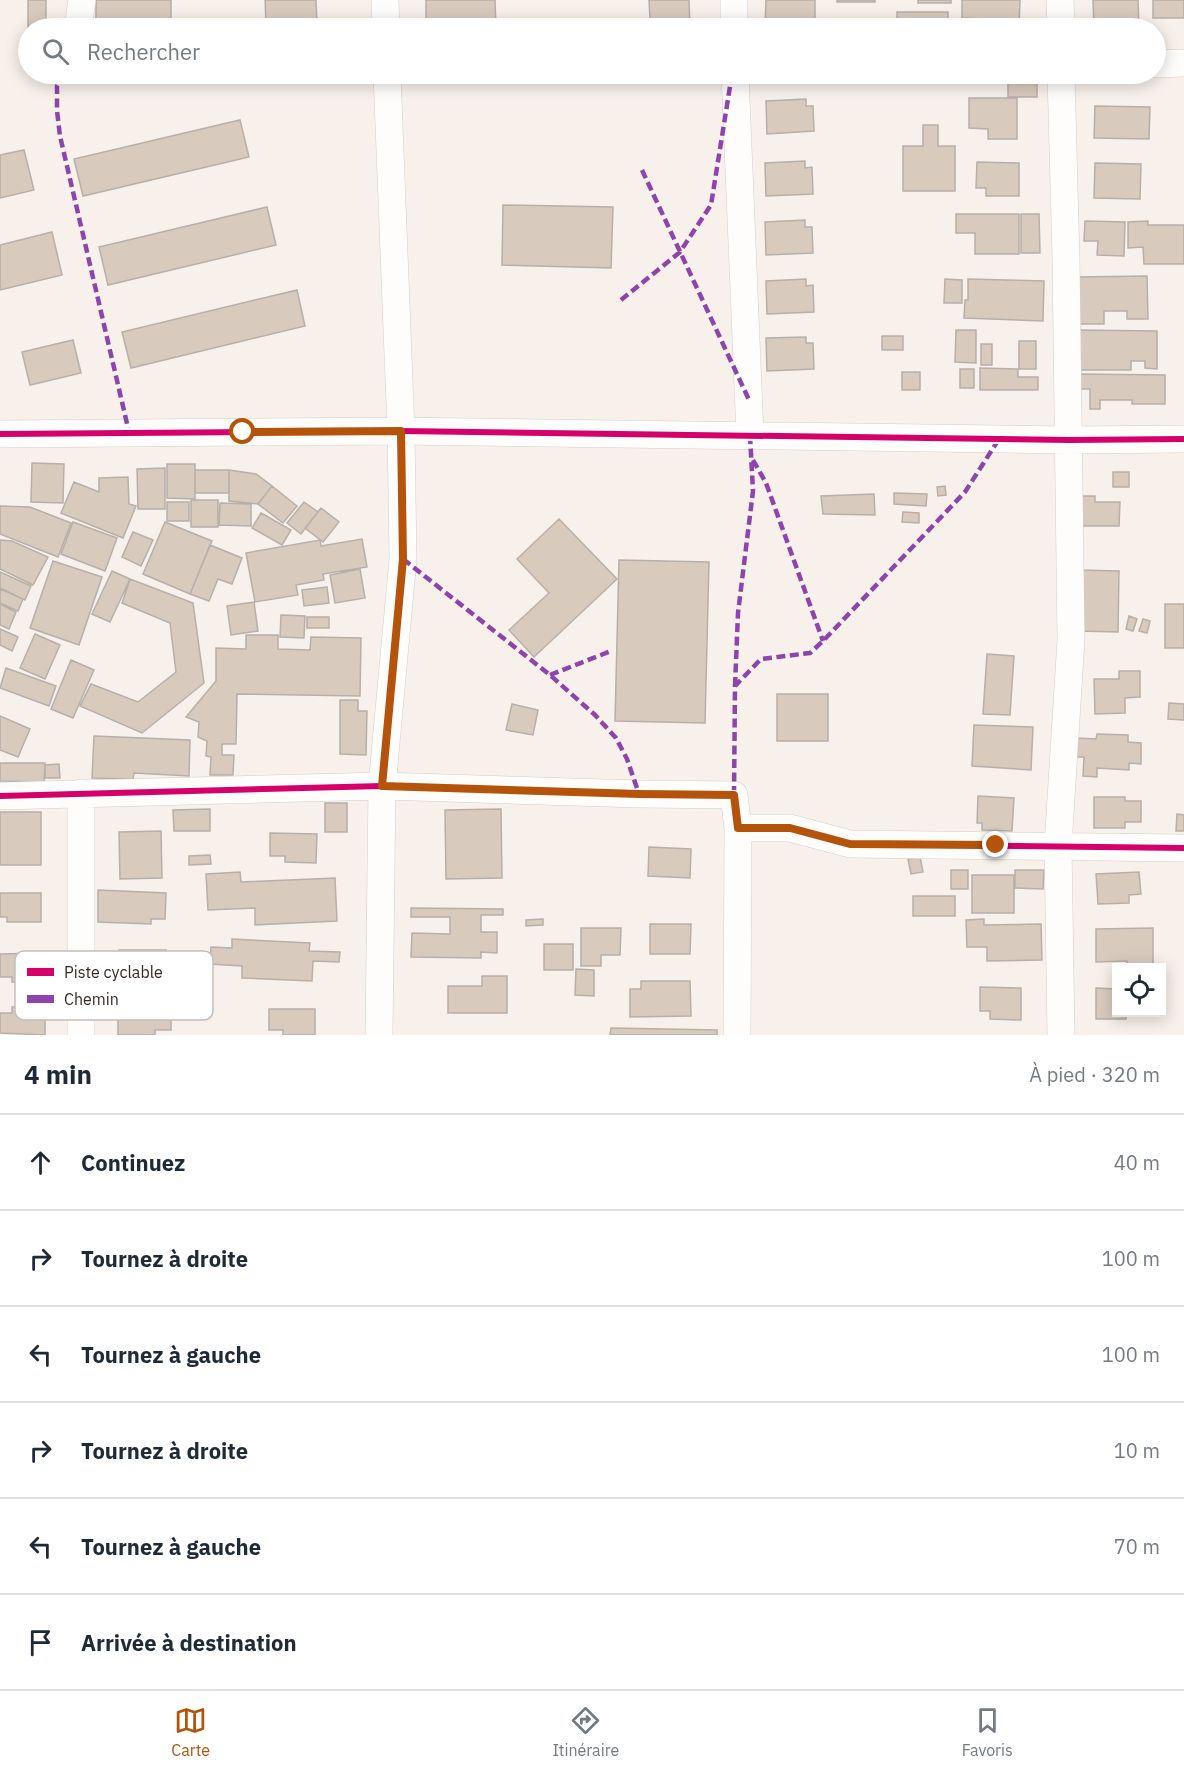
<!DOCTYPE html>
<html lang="fr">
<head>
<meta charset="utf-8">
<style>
	:root { --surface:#fff; --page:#f2f2f3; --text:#1f2937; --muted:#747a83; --line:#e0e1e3; --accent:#b45309 }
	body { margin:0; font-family:"IBM Plex Sans",sans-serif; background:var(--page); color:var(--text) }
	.controls { position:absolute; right:18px; bottom:18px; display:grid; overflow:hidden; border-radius:0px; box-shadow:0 3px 15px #0003 }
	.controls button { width:54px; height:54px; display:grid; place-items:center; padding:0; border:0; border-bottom:2px solid var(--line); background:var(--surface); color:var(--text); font:30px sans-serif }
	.stop { position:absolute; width:18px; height:18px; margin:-14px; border:4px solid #b45309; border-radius:50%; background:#fff }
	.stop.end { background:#b45309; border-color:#fff; box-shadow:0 2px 6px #0008 }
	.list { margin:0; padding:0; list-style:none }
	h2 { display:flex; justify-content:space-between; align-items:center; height:78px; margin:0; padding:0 24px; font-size:26px }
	h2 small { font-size:20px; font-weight:400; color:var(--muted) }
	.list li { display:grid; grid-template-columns:39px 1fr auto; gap:18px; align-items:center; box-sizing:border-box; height:96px; padding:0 24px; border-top:2px solid var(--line) }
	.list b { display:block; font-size:22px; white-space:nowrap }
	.list em { font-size:20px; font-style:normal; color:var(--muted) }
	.icon { flex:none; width:33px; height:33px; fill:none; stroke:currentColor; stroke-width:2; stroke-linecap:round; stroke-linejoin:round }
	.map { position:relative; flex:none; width:1184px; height:1035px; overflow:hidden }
	.search { position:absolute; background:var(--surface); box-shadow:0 3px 15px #0003; left:18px; right:18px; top:18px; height:66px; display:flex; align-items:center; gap:15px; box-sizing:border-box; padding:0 21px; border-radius:33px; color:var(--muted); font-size:22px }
	.sheet { height:654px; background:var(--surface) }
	nav { display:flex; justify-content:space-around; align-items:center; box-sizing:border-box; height:84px; border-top:2px solid var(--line); background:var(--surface); font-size:16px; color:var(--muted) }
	nav a { display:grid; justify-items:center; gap:3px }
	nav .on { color:var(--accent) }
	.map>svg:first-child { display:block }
	.building { fill:#d9cabe; stroke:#b7afa9; stroke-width:1.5 }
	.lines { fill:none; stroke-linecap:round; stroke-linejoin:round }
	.minor-casing { stroke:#d5cdc7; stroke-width:28 }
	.minor { stroke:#fefdfc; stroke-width:27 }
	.quiet { stroke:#8e44ad; stroke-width:4.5; stroke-dasharray:9 4.5; stroke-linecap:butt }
	.cycleway-casing { stroke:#fff; stroke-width:10 }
	.cycleway { stroke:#d6006c; stroke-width:6 }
	.route { stroke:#b45309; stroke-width:8 }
	.key { fill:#fff; stroke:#c2bfbe; stroke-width:1.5 }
	.key-label { font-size:16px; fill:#352b25 }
</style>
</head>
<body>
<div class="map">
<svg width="1184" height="1035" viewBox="0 0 1184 1035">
	<rect width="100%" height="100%" fill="#f8f0ea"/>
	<path class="building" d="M28,0H46V28H28V52Z
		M96,0H171V28H96Z
		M265,0H316L317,25H310L311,28H278L277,23H266Z
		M426,0H495L496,28H426Z
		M649,0H689L690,26L661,27V19H650Z
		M766,0H815V22L796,21V27L765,26Z
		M837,0H875V2H837Z
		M918,0H951V3H918Z
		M962,0H1020L1019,28H986V19L962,18Z
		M1093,0H1138L1139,28H1094Z
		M1153,0H1184V18H1153Z
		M897,12H948V28H897Z
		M575,22L576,28H565L564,23Z
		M1008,80H1037V97H1008Z
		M969,98H1017V139H988V129L969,128Z
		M806,99V106H813L814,131L767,134L766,101Z
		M1095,106L1150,107L1149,139L1094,138Z
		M240,120L249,157L83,196L74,159Z
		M923,125H938V146H955V191H903V146H923Z
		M24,150L34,190L0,198V155Z
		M805,161V168L812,167L813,194L766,196L765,163Z
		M977,162L1019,163V196H986V188H976Z
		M1095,163L1141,164L1140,199L1094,198Z
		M503,205L613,207L611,268L502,265Z
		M267,207L276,245L108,285L99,247Z
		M956,214H1019V254H975V233H956Z
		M1021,214H1039L1040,253H1021Z
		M805,220V227H812L813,253L766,255L765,222Z
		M1085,221L1125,222L1124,256L1097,255L1098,241H1084Z
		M1148,221V225H1184V264H1144L1143,247L1128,248V222Z
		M52,232L62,275L0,290V245Z
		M1147,276L1148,319H1127V311H1104V324H1076V277Z
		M806,279V286L813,285L814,312L767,314L766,281Z
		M945,279L962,280V303H944Z
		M968,279L1044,281L1043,321L964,318L965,300H968Z
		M297,290L305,326L131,368L122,332Z
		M956,330H976V363L955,362Z
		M1076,330L1157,331V369L1145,368V361H1131V370H1076Z
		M882,336H903V350H882Z
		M806,337V343H813L814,369L767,371L766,338Z
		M73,340L81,373L30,385L22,352Z
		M1019,341H1036V369H1019Z
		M981,344H992V365H981Z
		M980,368L1018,369V377H1038V390H980Z
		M960,369H974V388H960Z
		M902,372H920V390H902Z
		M1078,374L1165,375V404H1132V400H1100V409H1090V389H1078Z
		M32,463L64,464L63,503L31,502Z
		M167,464H195V499L167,498Z
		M165,468V509H138L137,469Z
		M195,470H229V493H195Z
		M229,470L256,474L272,486L258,504L229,501Z
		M1113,472H1129V487H1113Z
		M128,477L129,504L136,506L123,538L61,513L74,482L99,492V478Z
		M272,486L297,506L283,523L258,504Z
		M945,486L946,495L938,496L937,487Z
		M894,493L927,494L926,506L894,504Z
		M874,494L875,515L823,514L821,496Z
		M1080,496H1095V502H1120L1119,526H1080Z
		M191,500H218V527H191Z
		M167,502H189V521H167Z
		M304,502L318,512L301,534L287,523Z
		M220,503L251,504V526L219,525Z
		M0,506L30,507L71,523L58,557L0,534Z
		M321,508L339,522L323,542L305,528Z
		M903,512L919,513V523L902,522Z
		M261,513L291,530L282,545L252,528Z
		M559,519L617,579L534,657L509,630L549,593L517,559Z
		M73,522L117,538L105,571L61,554Z
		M165,522L212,541L190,594L143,574Z
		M133,532L153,540L141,566L122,557Z
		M362,539L367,567L323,574L324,580L296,585L298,595L255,602L246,553L320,540L321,546Z
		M0,540L12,541L48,557L33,585L0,569Z
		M210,545L242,558L232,584L218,579L209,601L190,594Z
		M619,560L709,562L705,723L615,721Z
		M53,561L102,577L79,645L30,628Z
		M360,569L365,598L335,603L330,575Z
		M1079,570L1119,571L1118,632L1078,631Z
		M112,571L130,579L110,622L92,614Z
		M0,572L31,586L25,600L0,588Z
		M130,579L193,603L204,683L142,733L80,706L91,684L138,702L176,672L170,623L122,603Z
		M327,587L329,603L304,606L302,590Z
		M0,589L23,599L18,611L0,603Z
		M254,602L258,631L231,635L227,606Z
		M0,604L16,612L9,629L0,625Z
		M1165,604H1184V648H1165Z
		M281,615L305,616L304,638L280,637Z
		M1129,616L1137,619L1133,631L1126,629Z
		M307,617H329V628H307Z
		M1143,619L1150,621L1147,633L1139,631Z
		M0,629L18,637L12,651L0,645Z
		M35,634L60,645L45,679L20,668Z
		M246,635H278V649L310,650L311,637L361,638L360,696L237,694L236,744H222V755H234L233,775H210L211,757L206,756L207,741L198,737L199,722L186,717L216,681V648L246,649Z
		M987,654L1014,656L1010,715L983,714Z
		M71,660L94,670L73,718L51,709Z
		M6,668L56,686L49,706L0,688Z
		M1119,671H1140V697L1125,698V713L1095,714L1094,679H1119Z
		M777,694H828V741H777Z
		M340,700H358V711H367L366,755L340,754Z
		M1169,703L1184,704V720L1168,719Z
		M512,704L538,710L533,735L506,730Z
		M0,716L30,729L18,757L0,750Z
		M974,725L1033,727L1031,770L972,766Z
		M1097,734L1128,735V742L1141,743V764L1129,763V770L1097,768V777L1083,776L1084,757H1077L1078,738L1096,739Z
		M94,736L190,740L189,776L134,773L133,779L92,778Z
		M0,763H45L44,782L0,781Z
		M59,764L60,778H45V765Z
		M978,796L1014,798L1012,831L982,830V823H977Z
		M1094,797H1125V801H1141V822H1125V828H1094Z
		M325,803H347V832H325Z
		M210,809V831H174L173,810Z
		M501,809L502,878L446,879L445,810Z
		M0,812H41V865H0Z
		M1177,814L1184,815V831H1176Z
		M161,831L162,878L120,879L119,832Z
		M270,833L317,834L316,863L285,862V856H270Z
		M649,847L691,849L690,878L648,876Z
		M210,855L211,864L189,865V856Z
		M920,857L923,872L911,874L908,859Z
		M951,870H968V889H951Z
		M1015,870H1044L1043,889L1015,888Z
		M240,872L241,882L335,878L337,921L255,925V908L208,910L206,874Z
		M1139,872L1141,894L1129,895V903L1098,904L1096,874Z
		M972,875H1014V913H972Z
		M98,890L166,893L165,919H151V924L98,922Z
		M0,893H41V922H7V917H0Z
		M913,896H955V916H913Z
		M411,908L503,909V915H481V932H497V953L481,952V958L411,957L412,933L450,934V917H411Z
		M543,919V925L526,926V920Z
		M984,919V925L1041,924L1042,960L987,961V947H967L966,920Z
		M650,924H691L690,954H650Z
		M581,928H621L620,955H601V966H581Z
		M1153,928V968H1127V961L1096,962V929Z
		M232,939L310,943L309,951L340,952L339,962L313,961L312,981L242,978V966L210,964L211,947L232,948Z
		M544,944H573V970H544Z
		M119,950H166V977H152V983H119Z
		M43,953V982H12V977H0V954Z
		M576,969L594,970V996L575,995Z
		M482,976H507V1013H448V986H482Z
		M641,981H690L691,1016L630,1017V989H641Z
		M980,987L1021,988V1020L990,1019V1011H980Z
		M1096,988L1116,989V1012H1126V1019H1096Z
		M45,1006V1035L0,1033V1013H12V1007Z
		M118,1007H171V1030H155V1035H118Z
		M269,1009H315V1035H283V1030H269Z
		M611,1028L717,1030V1035H610Z"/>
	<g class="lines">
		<g class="minor-casing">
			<path id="minor" d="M385,0L386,28
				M734,0V28
				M1060,0L1061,28
				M78,28L82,0
				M1156,64L1184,63
				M735,74L750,435
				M0,434L401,431L1069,440L1184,439
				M81,793V1035
				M0,796L382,786L639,794L734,795L738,828H790L850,844L1184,848
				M379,1035L382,786L403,559L401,431L387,74
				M737,1035L738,828
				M1061,1035L1058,846L1071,640L1066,259L1061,74"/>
		</g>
		<use href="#minor" class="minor"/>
		<path class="quiet" d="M65,74L57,86V111L60,136L129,432
			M642,170L750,402
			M621,300L680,252L711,205L732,74
			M753,460L766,483L823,641
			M403,559L550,675L595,715L616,738L627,759L639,794
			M550,675L611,651
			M735,686L738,613L753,491L750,435
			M734,795L735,686L761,659L810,653L823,641L965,492L999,439"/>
		<g class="cycleway-casing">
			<path id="cycleway" d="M0,434L401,431L1069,440L1184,439
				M0,796L382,786L639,794L734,795L738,828H790L850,844L1184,848"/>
		</g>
		<use href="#cycleway" class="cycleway"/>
	</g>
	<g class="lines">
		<path class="route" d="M243,432L401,431L403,559L382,786L639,794L734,795L738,828H790L850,844L996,845"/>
	</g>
	<rect x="15" y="951" width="198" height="69" rx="9" class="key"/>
	<rect x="27" y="968" width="27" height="8" fill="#d6006c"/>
	<rect x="27" y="995" width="27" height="8" fill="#8e44ad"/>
	<g class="key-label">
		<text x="64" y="978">Piste cyclable</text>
		<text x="64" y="1005">Chemin</text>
	</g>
</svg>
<div class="controls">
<button><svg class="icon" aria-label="locate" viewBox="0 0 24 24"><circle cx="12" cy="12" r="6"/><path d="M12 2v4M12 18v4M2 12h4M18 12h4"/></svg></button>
</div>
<div class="stop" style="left:243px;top:432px"></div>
<div class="stop end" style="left:996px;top:845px"></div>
<div class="search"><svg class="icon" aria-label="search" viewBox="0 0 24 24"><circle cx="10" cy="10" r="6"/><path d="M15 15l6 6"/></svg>Rechercher</div>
</div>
<section class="sheet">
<h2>4 min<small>À pied · 320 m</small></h2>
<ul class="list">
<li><svg class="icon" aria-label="ahead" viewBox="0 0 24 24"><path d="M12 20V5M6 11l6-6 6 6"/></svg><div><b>Continuez</b></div><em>40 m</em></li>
<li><svg class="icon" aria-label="right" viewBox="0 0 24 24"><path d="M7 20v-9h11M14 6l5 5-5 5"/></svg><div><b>Tournez à droite</b></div><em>100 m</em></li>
<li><svg class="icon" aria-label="left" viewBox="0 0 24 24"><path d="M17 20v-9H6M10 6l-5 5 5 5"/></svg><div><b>Tournez à gauche</b></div><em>100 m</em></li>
<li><svg class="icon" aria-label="right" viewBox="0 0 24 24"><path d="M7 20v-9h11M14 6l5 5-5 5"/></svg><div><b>Tournez à droite</b></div><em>10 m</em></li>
<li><svg class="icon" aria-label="left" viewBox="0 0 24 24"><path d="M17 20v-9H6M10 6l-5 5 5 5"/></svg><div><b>Tournez à gauche</b></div><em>70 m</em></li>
<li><svg class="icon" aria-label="arrive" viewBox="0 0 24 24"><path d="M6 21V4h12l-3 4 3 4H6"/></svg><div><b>Arrivée à destination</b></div></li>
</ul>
</section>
<nav>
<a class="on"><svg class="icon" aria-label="map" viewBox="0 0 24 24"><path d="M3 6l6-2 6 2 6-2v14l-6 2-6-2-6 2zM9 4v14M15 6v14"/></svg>Carte</a>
<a><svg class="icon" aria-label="directions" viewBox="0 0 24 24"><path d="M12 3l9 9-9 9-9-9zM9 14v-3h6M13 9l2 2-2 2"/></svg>Itinéraire</a>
<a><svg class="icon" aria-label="saved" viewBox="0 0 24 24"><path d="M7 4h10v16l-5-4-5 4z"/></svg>Favoris</a>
</nav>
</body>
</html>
